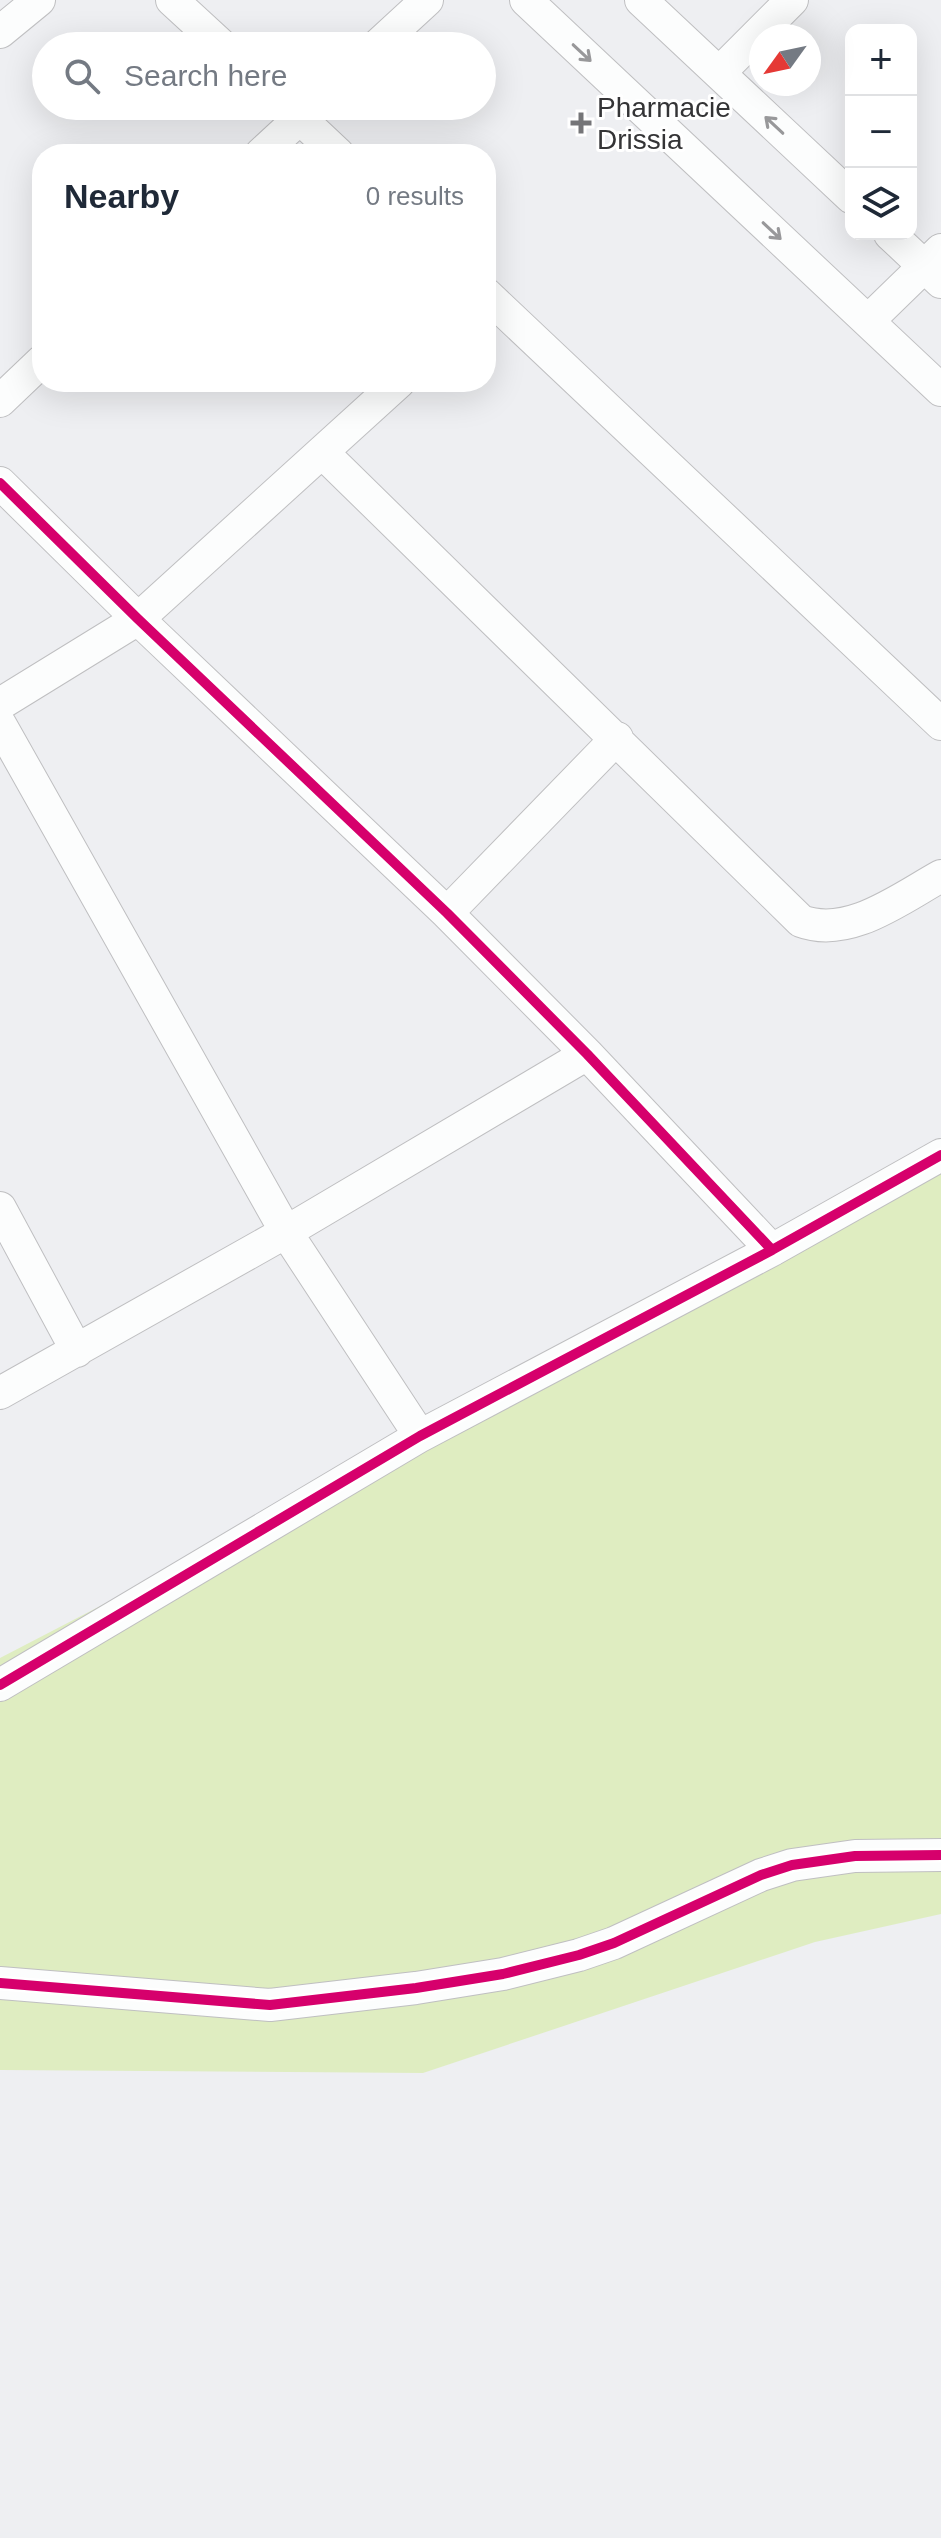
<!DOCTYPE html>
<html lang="en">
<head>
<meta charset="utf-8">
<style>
	:root { --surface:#fff; --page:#f2f2f3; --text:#1f2937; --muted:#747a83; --line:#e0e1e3 }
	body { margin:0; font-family:Arial,sans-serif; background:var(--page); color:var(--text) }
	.controls { position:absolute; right:24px; top:24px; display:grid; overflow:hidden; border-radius:16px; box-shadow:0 8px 32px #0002 }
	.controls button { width:72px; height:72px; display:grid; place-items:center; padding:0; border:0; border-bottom:2px solid var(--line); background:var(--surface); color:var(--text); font:40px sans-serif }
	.compass { position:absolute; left:749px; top:24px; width:72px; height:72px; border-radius:50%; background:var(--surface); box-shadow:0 8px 32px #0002; rotate:237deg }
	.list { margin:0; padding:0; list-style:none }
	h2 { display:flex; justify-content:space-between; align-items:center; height:104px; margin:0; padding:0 32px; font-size:34px }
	h2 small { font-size:26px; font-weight:400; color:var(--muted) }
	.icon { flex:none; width:44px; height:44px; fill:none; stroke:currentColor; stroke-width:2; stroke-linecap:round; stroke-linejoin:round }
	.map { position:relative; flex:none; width:941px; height:2538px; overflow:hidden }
	.search { position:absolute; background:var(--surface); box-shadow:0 8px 32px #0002; left:32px; top:32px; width:464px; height:88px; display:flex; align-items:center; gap:20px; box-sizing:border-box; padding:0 28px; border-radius:44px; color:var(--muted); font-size:30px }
	.panel { position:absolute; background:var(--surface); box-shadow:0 8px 32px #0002; left:32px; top:144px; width:464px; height:248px; border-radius:32px }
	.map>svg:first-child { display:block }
	.green { fill:#dfedc1 }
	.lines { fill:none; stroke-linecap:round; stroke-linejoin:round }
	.street-casing { stroke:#bfbfc1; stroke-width:34 }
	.street { stroke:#fcfdfd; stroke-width:32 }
	.cycleway-casing { stroke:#fff; stroke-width:15 }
	.cycleway { stroke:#d6006c; stroke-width:10 }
	.oneway { stroke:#98989a }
	.poi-dot { fill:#757578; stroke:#fff; stroke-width:3 }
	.labels { text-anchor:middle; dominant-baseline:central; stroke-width:6; stroke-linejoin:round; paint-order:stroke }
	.poi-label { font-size:28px; fill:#343436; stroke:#fff; text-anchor:start }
</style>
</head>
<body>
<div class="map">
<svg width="941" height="2538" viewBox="0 0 941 2538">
	<rect width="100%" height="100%" fill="#eeeff2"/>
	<path class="green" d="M941,1170V1914L815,1942L423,2073L0,2070V1658Z"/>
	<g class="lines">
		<g class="street-casing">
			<path id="street" d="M172,0L222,46
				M526,0L941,390
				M641,0L851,197
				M0,32L39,0
				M377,46L427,0
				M719,73L792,0
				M287,106L338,154
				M261,154L313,106
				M890,234L941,282
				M486,294L941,724
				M868,321L941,250
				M0,401L42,361
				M323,453L801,921C849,939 901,898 941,876
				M0,483L138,619L447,913L587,1054L772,1250
				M0,704L138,619L399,382
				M0,724L286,1232L420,1436
				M447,913L617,738
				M0,1208L77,1351
				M0,1393L286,1232L587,1054
				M0,1685L420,1436L772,1250L941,1155
				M0,1983L270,2005L416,1988L503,1974L579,1955L614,1943L761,1875L792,1865L855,1856L941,1855"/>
		</g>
		<use href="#street" class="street"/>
		<g class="cycleway-casing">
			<path id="cycleway" d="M0,483L138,619L447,913L587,1054L772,1250
				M0,1685L420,1436L772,1250L941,1155
				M0,1983L270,2005L416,1988L503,1974L579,1955L614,1943L761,1875L792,1865L855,1856L941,1855"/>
		</g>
		<use href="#cycleway" class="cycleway"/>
	</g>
	<defs><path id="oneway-shaft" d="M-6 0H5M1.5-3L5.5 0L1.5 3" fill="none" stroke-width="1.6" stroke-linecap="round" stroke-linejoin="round" transform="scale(2)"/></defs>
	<g class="oneway">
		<use href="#oneway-shaft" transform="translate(582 53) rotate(43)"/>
		<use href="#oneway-shaft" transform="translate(774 125) rotate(-137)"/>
		<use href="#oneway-shaft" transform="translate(772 231) rotate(43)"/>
	</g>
	<path class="poi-dot" d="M577 111h8v8h8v8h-8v8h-8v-8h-8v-8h8z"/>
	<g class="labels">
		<g class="poi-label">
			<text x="597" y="107">Pharmacie<tspan x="597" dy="32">Drissia</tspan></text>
		</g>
	</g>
</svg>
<div class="controls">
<button>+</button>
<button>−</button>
<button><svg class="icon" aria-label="layers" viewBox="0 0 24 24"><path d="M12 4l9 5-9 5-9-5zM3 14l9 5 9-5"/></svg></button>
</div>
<svg class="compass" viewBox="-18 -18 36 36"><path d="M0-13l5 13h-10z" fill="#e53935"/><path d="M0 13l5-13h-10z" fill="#747a83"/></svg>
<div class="search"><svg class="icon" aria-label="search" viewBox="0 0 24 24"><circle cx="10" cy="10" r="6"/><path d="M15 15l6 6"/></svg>Search here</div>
<section class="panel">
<h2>Nearby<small>0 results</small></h2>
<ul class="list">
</ul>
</section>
</div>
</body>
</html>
